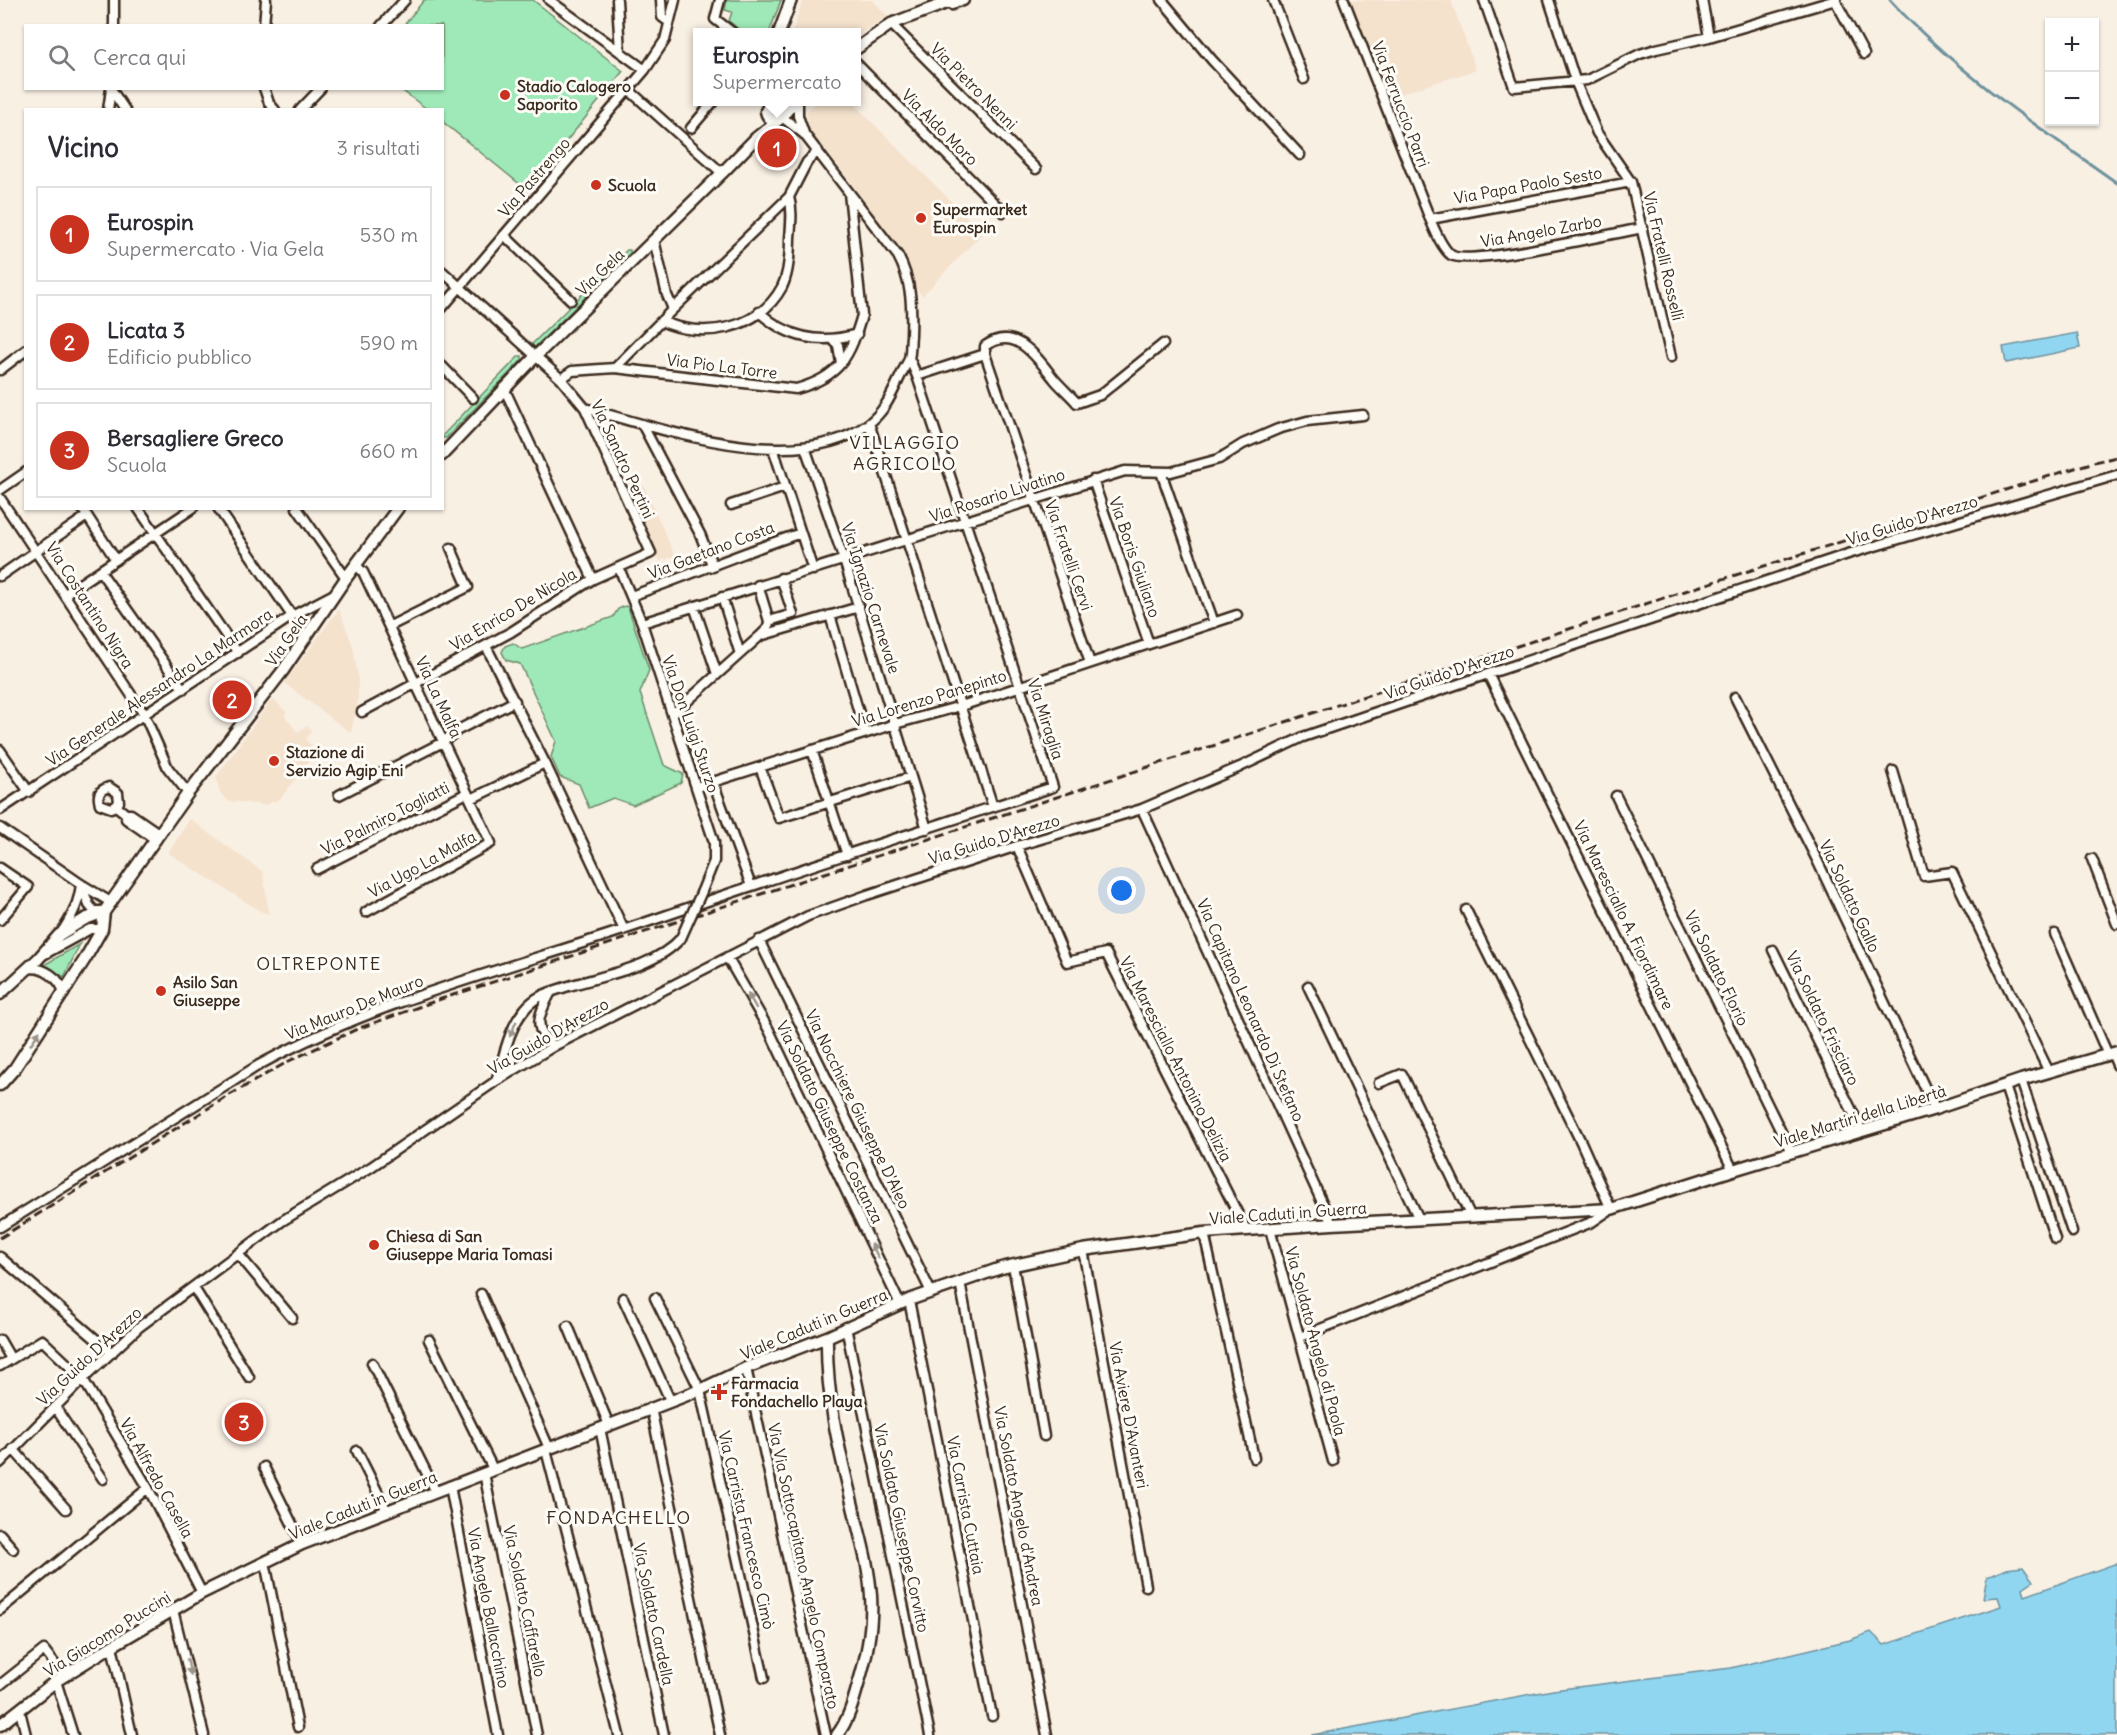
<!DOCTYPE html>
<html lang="it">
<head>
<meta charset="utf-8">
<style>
	:root { --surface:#fff; --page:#f7f7f7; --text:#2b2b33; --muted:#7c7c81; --line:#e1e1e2; --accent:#c8321e }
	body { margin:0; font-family:Delius,sans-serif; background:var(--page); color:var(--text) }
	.controls { position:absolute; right:18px; top:18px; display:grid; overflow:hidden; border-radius:0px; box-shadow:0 2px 4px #0004 }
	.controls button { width:54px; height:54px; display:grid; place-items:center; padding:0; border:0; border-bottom:2px solid var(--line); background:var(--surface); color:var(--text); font:30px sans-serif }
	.you { position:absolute; left:1122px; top:891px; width:21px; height:21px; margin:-15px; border:4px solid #fff; border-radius:50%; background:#1a73e8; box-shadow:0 0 0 9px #1a73e833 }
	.badge { display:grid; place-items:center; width:39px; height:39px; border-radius:50%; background:var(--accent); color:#fff; font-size:20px; font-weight:700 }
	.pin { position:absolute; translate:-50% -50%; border:3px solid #fff; box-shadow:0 2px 6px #0006 }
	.popup { position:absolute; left:693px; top:28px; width:168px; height:78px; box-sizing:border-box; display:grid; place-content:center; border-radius:0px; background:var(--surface); filter:drop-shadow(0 2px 4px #0005); font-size:20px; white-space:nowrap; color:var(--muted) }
	.popup b { font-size:22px; color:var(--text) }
	.popup::after { content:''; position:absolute; left:50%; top:100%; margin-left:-12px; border:12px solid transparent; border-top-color:var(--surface) }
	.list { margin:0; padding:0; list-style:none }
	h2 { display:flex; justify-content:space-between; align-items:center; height:78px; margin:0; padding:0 24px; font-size:26px }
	h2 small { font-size:20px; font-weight:400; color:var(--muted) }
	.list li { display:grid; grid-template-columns:39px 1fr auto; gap:18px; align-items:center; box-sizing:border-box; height:96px; margin:0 12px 12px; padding:0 12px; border:2px solid var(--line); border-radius:0px }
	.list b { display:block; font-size:22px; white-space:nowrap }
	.list p { margin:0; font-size:20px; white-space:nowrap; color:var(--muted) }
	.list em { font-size:20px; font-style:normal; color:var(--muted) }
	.icon { flex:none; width:33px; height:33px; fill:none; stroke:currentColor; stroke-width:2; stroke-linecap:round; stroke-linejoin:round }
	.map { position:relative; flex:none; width:2117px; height:1735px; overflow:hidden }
	.search { position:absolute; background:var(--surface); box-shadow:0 2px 4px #0004; left:24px; top:24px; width:420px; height:66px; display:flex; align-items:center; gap:15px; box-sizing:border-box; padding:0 21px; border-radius:0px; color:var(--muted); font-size:22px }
	.panel { position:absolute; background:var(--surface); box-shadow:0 2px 4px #0004; left:24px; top:108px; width:420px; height:402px; border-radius:0px }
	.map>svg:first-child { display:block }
	.built { fill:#f4e2cd }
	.green { fill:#9fe9b8; stroke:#6d8a6b; stroke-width:1.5 }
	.water { fill:#90d6f1; stroke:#6e919d; stroke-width:1.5 }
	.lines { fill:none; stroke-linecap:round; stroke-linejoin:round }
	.stream { stroke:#6e919d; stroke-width:3 }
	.street-casing { stroke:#3b2a1e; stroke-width:13 }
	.secondary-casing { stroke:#3b2a1e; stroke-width:15 }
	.street { stroke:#fdfcf7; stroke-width:8 }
	.secondary { stroke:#fdfcf7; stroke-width:10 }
	.rail { stroke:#3b2a1e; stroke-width:3; stroke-dasharray:9 4.5; stroke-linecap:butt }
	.street-bridge-casing { stroke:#3b2a1e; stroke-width:13; stroke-linecap:butt }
	.street-bridge { stroke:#fdfcf7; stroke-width:8 }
	.oneway { fill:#9c938a }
	.poi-dot { fill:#c8321e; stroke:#fdfcf7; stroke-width:2 }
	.labels { text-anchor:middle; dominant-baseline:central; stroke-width:6; stroke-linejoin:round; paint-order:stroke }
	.poi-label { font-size:16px; font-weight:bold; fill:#3b2a1e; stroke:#fdfcf7; text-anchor:start }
	.street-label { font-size:16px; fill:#3b2a1e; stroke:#fdfcf7 }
	.neighbourhood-label { font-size:18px; letter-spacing:1.5px; fill:#3b2a1e; stroke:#fdfcf7 }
</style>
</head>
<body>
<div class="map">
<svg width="2117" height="1735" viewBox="0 0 2117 1735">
	<rect width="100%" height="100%" fill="#f9f0e4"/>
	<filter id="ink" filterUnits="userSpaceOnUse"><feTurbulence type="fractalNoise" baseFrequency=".0167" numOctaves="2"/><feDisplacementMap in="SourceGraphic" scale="12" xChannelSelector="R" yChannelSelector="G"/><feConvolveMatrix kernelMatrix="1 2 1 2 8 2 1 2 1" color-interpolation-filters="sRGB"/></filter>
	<g filter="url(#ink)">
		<path class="built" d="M803,0H872L888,16L857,36L856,33L792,32Z
			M1351,0H1451L1476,70L1390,97Z
			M818,102H852L983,233L922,296L915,287L906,260L897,246L837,164L811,135L806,114L807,111Z
			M644,486L675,556L660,561L629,492Z
			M339,609L353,646L358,678V701L351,733L284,683Z
			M275,700L286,712L285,716L297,732L307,726L312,731L306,739L316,752L280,799L264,805L228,801L220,793L216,777L270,702Z
			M190,819L263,872L269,914L260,911L168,853Z"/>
		<path class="green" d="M424,0H533L623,71L527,190L443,122L442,110L427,109L400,89L442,88V26L404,25Z
			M727,0H781L769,33L742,32L729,21L732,12L725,10Z
			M627,250H630V253L534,348L530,346Z
			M519,356H522V360L446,438H443V435Z
			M625,606L628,607L649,670L640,693L664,765L683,774L681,783L633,805L613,798L589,808L579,784L560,777L551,757L556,741L520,664L506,660L502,652L505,646L513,643L522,649L613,617L618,609Z
			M80,944L64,977L44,965Z"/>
		<path class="water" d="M2077,333L2080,348L2006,363L2003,347Z
			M2117,1563V1735H1312L1553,1690L1731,1668L1850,1640L1871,1632L1884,1645L2001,1606L1998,1597L1983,1598L1987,1577L2006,1569L2023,1567L2033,1581L2023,1588L2025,1596Z"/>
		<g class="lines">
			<path class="stream" d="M1890,0C1956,72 2038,127 2117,183"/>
			<g class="street-casing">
				<path id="street" d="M549,0L645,70
					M617,0L620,52
					M661,0L662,17L669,22
					M720,0L715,19L733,33
					M1162,0L1212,60L1300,155
					M1273,0L1304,79
					M1344,0L1430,219C1435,230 1441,247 1451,255C1468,267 1614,233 1643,228
					M1484,0L1514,87L1587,80L1640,54L1656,49L1709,37L1836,0
					M1549,0L1576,83L1597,133L1631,182L1671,357
					M1702,0L1709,37
					M1835,0L1864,54
					M891,24L1036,169
					M114,26V0
					M264,26L266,0
					M381,26L405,0
					M856,63L1003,212
					M264,88L269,103L275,110
					M111,89L125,110
					M629,90L722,173
					M798,102V116L804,133
					M108,110L111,89
					M300,110L321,88
					M691,128L713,102
					M1430,219L1631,182
					M504,235L571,300
					M654,240L667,295L673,309
					M442,308L645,70L665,40L675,0
					M759,312C788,338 819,345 857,334
					M661,321C702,340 759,330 782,287C789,273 790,254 790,238C791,224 793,210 789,197
					M832,339L838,345L841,363
					M442,366L473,398
					M615,368L673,309L789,197L807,162L818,151
					M0,370L26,350
					M917,376L985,354
					M561,379L572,371L615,368L796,389C840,377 850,357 862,315L849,193
					M504,388L593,579
					M585,408C661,429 798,477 868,424C887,410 893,390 903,371C904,367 908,363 909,358C911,352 910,343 911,336C912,307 912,282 898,256L804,134L782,117
					M869,423L993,807
					M643,426L700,534L713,567
					M805,447L844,560L927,829
					M773,448L813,570
					M1161,472L1214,623
					M1093,480L1149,644
					M0,490L26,472
					M0,498L144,714L168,768L188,793
					M731,505L785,487
					M82,508L116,560
					M138,508L238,653
					M218,508L292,616
					M297,508L346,578
					M356,565L363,572L491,843L366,912
					M619,568L642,623L714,842V861L702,891
					M100,571L183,689
					M0,576L87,516
					M758,585L769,621
					M65,594L193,508
					M631,596C688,576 743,552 801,533
					M722,597L740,654
					M694,606L717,674
					M830,615L865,733
					M642,623L1125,471L1171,472L1219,459L1243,444L1278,429L1307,421L1363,415
					M390,626L468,587L451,548
					M760,636L768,628L769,621L793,614L781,578
					M486,646L545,763L624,930
					M1090,663L985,354V346C1016,324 1037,358 1055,380C1062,388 1070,395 1077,403L1100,395L1163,344
					M1488,674L1733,1170
					M1735,697L1817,860L1935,1109
					M362,712L511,632L593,579L651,553L585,408L561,379L442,271
					M673,714L760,636L859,607
					M0,750L29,792
					M812,750L847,855
					M760,767L779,818L911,777
					M1893,771L1924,876L1952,872L2049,1072
					M713,782L751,886
					M697,787L895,724L961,706L1237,615
					M339,795L443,742L458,730L515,701
					M1616,796L1791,1152
					M471,799L545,763
					M116,806L119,802L118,793L109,787C99,790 97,795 100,804L111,808L116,806L126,814H131L160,834
					M1142,809L1332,1224
					M0,810L292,616L334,594
					M126,814V819L156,840
					M0,828L81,884L112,903
					M1017,846L1067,962L1106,953L1246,1230
					M2092,859L2117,924
					M0,868L28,887L0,920
					M317,869L467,793
					M82,887L89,905L94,911H103
					M61,933C72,917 79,903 81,884
					M2055,934L2108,1055
					M759,940L931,1292
					M1773,950L1862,1131
					M43,955L90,929H102
					M727,957L769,1030L900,1304
					M27,969C42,965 62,979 64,994
					M1308,986L1419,1219
					M551,992C539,1014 531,1029 554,1046
					M2112,1053L2117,1065
					M2021,1080L2072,1232
					M496,1081C504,1057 508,1029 525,1009C536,995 553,991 569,986C605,975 656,967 681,938
					M1379,1083L1402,1074L1471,1217
					M2005,1086L2055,1239
					M0,1227L259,1065C373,1002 500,971 623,930C666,916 709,900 752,886C852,852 953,820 1053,787L917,376L909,358
					M1270,1229L1333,1461
					M1204,1233L1254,1458
					M1083,1250L1146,1586
					M239,1255L292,1318
					M0,1257L112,1353
					M1013,1265L1044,1436
					M960,1282L1047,1735
					M194,1288L249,1377
					M481,1294L549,1448
					M623,1298L670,1400
					M655,1298L700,1390L764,1678
					M909,1300L992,1716
					M568,1326L609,1425
					M846,1327L930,1735
					M1300,1337L1592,1222L1611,1209L1581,1142L1466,910
					M0,1340L11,1359
					M429,1340L493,1469
					M372,1363L436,1492
					M0,1366L42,1340L83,1379L148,1488L202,1593
					M746,1368L826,1735
					M55,1407L103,1479
					M651,1408L720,1735
					M600,1428L664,1735
					M13,1449L66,1509
					M546,1450L619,1735
					M357,1451L387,1511
					M0,1463L83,1379L139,1327L282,1221L371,1167L496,1081L554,1046L808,916L867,895L1017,846L1142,809L1240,767L1303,737L1488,674L1848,554L2117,475
					M264,1467L302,1544
					M484,1473L537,1735
					M450,1486L498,1735
					M0,1534L13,1549
					M265,1562L298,1727
					M0,1610L148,1488
					M173,1610L204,1735
					M112,1646L132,1735
					M56,1681L73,1735
					M0,1685L44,1650L64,1676
					M20,1711L26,1735"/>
			</g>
			<g class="secondary-casing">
				<path id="secondary" d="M779,33L791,0
					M856,49L891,24L949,2L952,4L956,1L963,0
					M777,120C771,120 767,117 766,111L770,104L778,103L783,106L784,112
					M442,455L536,356L722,173L756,138L782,117L794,102
					M104,912L188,793L282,672L346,578L398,508
					M0,994L38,959L59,935L85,919L104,912
					M0,1085L15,1068L85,959L102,929L104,912
					M827,1337C826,1395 838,1446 852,1502C859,1533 869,1564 871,1596C873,1627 867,1656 858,1685C853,1703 848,1721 837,1735
					M0,1725L56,1681L112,1646L202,1593L302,1544L700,1390L746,1368L827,1337L909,1300L1001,1268L1083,1250L1204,1233L1332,1224L1611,1209L1733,1170L1935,1109L2021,1080L2117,1052"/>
			</g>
			<use href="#street" class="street"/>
			<use href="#secondary" class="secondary"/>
			<path class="rail" d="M0,1238L228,1096L289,1061L357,1029L438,1000L1685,591L2094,462L2117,457"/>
			<g class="street-bridge-casing">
				<path id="street-bridge" d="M681,938L702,891"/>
			</g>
			<use href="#street-bridge" class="street-bridge"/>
		</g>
		<defs><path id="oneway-solid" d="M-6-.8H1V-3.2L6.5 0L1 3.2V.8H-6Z" transform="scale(1.5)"/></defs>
		<g class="oneway">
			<use href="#oneway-solid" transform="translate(752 1001) rotate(-120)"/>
			<use href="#oneway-solid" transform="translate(513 1029) rotate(113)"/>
			<use href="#oneway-solid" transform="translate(35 1038) rotate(-56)"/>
			<use href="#oneway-solid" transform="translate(875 1251) rotate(-116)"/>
			<use href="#oneway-solid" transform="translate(189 1667) rotate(77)"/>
		</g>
	</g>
	<g class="poi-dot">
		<circle cx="505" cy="95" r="6"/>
		<circle cx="596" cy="185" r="6"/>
		<circle cx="921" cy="218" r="6"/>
		<circle cx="274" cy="761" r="6"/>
		<circle cx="161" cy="991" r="6"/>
		<circle cx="374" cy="1245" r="6"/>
		<path d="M716 1383h6v6h6v6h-6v6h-6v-6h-6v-6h6z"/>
	</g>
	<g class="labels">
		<g class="poi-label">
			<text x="517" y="86">Stadio Calogero<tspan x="517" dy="18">Saporito</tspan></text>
			<text x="608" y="185">Scuola</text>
			<text x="933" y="209">Supermarket<tspan x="933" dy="18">Eurospin</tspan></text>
			<text x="286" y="752">Stazione di<tspan x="286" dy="18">Servizio Agip Eni</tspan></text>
			<text x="173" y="982">Asilo San<tspan x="173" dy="18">Giuseppe</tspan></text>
			<text x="386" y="1236">Chiesa di San<tspan x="386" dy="18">Giuseppe Maria Tomasi</tspan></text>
			<text x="731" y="1383">Farmacia<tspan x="731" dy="18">Fondachello Playa</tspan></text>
		</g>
		<g class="street-label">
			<text transform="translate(974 86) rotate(45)">Via Pietro Nenni</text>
			<text transform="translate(1401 104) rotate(69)">Via Ferruccio Parri</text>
			<text transform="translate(940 127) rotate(45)">Via Aldo Moro</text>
			<text transform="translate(534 177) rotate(-49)">Via Pastrengo</text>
			<text transform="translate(1528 185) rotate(-10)">Via Papa Paolo Sesto</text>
			<text transform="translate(1541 231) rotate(-10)">Via Angelo Zarbo</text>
			<text transform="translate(1664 256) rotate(77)">Via Fratelli Rosselli</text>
			<text transform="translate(600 272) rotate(-44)">Via Gela</text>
			<text transform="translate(722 366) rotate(7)">Via Pio La Torre</text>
			<text transform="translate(623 459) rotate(65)">Via Sandro Pertini</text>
			<text transform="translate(997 495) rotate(-18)">Via Rosario Livatino</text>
			<text transform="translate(1912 520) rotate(-17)">Via Guido D'Arezzo</text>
			<text transform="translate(711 550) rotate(-21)">Via Gaetano Costa</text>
			<text transform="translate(1069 555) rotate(71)">Via Fratelli Cervi</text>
			<text transform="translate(1135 557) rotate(71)">Via Boris Giuliano</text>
			<text transform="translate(871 598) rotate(72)">Via Ignazio Carnevale</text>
			<text transform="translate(90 605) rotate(57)">Via Costantino Nigra</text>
			<text transform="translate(513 609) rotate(-31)">Via Enrico De Nicola</text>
			<text transform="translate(286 640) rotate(-55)">Via Gela</text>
			<text transform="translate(1449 672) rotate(-19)">Via Guido D'Arezzo</text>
			<text transform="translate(159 687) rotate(-34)">Via Generale Alessandro La Marmora</text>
			<text transform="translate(439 697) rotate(65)">Via La Malfa</text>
			<text transform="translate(929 698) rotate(-17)">Via Lorenzo Panepinto</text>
			<text transform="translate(1046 719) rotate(72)">Via Miraglia</text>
			<text transform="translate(691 724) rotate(71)">Via Don Luigi Sturzo</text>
			<text transform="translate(385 818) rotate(-27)">Via Palmiro Togliatti</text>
			<text transform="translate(994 839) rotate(-17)">Via Guido D'Arezzo</text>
			<text transform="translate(422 864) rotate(-29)">Via Ugo La Malfa</text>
			<text transform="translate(1850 896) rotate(65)">Via Soldato Gallo</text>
			<text transform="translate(1624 915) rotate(64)">Via Maresciallo A. Fiordimare</text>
			<text transform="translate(1717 968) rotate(64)">Via Soldato Florio</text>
			<text transform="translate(354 1007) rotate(-22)">Via Mauro De Mauro</text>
			<text transform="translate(1251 1010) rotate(66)">Via Capitano Leonardo Di Stefano</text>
			<text transform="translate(1823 1018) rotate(64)">Via Soldato Frisciaro</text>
			<text transform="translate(548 1036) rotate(-30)">Via Guido D'Arezzo</text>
			<text transform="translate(1176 1059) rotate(63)">Via Maresciallo Antonino Delizia</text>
			<text transform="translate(858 1109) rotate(64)">Via Nocchiere Giuseppe D'Aleo</text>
			<text transform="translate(1860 1116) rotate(-17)">Viale Martiri della Libertà</text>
			<text transform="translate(830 1122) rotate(64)">Via Soldato Giuseppe Costanza</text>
			<text transform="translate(1288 1213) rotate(-4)">Viale Caduti in Guerra</text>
			<text transform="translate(814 1324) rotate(-23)">Viale Caduti in Guerra</text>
			<text transform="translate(1316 1341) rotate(75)">Via Soldato Angelo di Paola</text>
			<text transform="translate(89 1356) rotate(-43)">Via Guido D'Arezzo</text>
			<text transform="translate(1129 1415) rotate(79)">Via Aviere D'Avanteri</text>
			<text transform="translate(157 1478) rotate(61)">Via Alfredo Casella</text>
			<text transform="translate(363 1505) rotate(-22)">Viale Caduti in Guerra</text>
			<text transform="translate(966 1505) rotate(79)">Via Carrista Cuttaia</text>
			<text transform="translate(1019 1506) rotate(79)">Via Soldato Angelo d'Andrea</text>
			<text transform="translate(902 1528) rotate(78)">Via Soldato Giuseppe Corvitto</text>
			<text transform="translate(747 1530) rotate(77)">Via Carrista Francesco Cimò</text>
			<text transform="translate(804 1566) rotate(78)">Via Via Sottocapitano Angelo Comparato</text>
			<text transform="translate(525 1601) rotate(78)">Via Soldato Caffarello</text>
			<text transform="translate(489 1608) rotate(79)">Via Angelo Ballacchino</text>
			<text transform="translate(654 1614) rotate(78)">Via Soldato Cardella</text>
			<text transform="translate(107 1634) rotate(-32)">Via Giacomo Puccini</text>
		</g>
		<g class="neighbourhood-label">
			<text x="905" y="442">VILLAGGIO<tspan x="905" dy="21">AGRICOLO</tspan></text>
			<text x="319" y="963">OLTREPONTE</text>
			<text x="619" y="1517">FONDACHELLO</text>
		</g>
	</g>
</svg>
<div class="controls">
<button>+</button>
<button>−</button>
</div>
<div class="you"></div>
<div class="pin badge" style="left:777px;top:148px">1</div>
<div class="popup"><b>Eurospin</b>Supermercato</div>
<div class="pin badge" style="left:232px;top:700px">2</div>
<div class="pin badge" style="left:244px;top:1422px">3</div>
<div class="search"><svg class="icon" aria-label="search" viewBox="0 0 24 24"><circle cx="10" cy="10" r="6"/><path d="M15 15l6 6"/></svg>Cerca qui</div>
<section class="panel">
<h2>Vicino<small>3 risultati</small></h2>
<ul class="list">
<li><span class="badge">1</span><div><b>Eurospin</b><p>Supermercato · Via Gela</p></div><em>530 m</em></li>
<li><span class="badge">2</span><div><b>Licata 3</b><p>Edificio pubblico</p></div><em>590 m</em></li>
<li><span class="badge">3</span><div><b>Bersagliere Greco</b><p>Scuola</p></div><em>660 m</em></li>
</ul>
</section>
</div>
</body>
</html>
